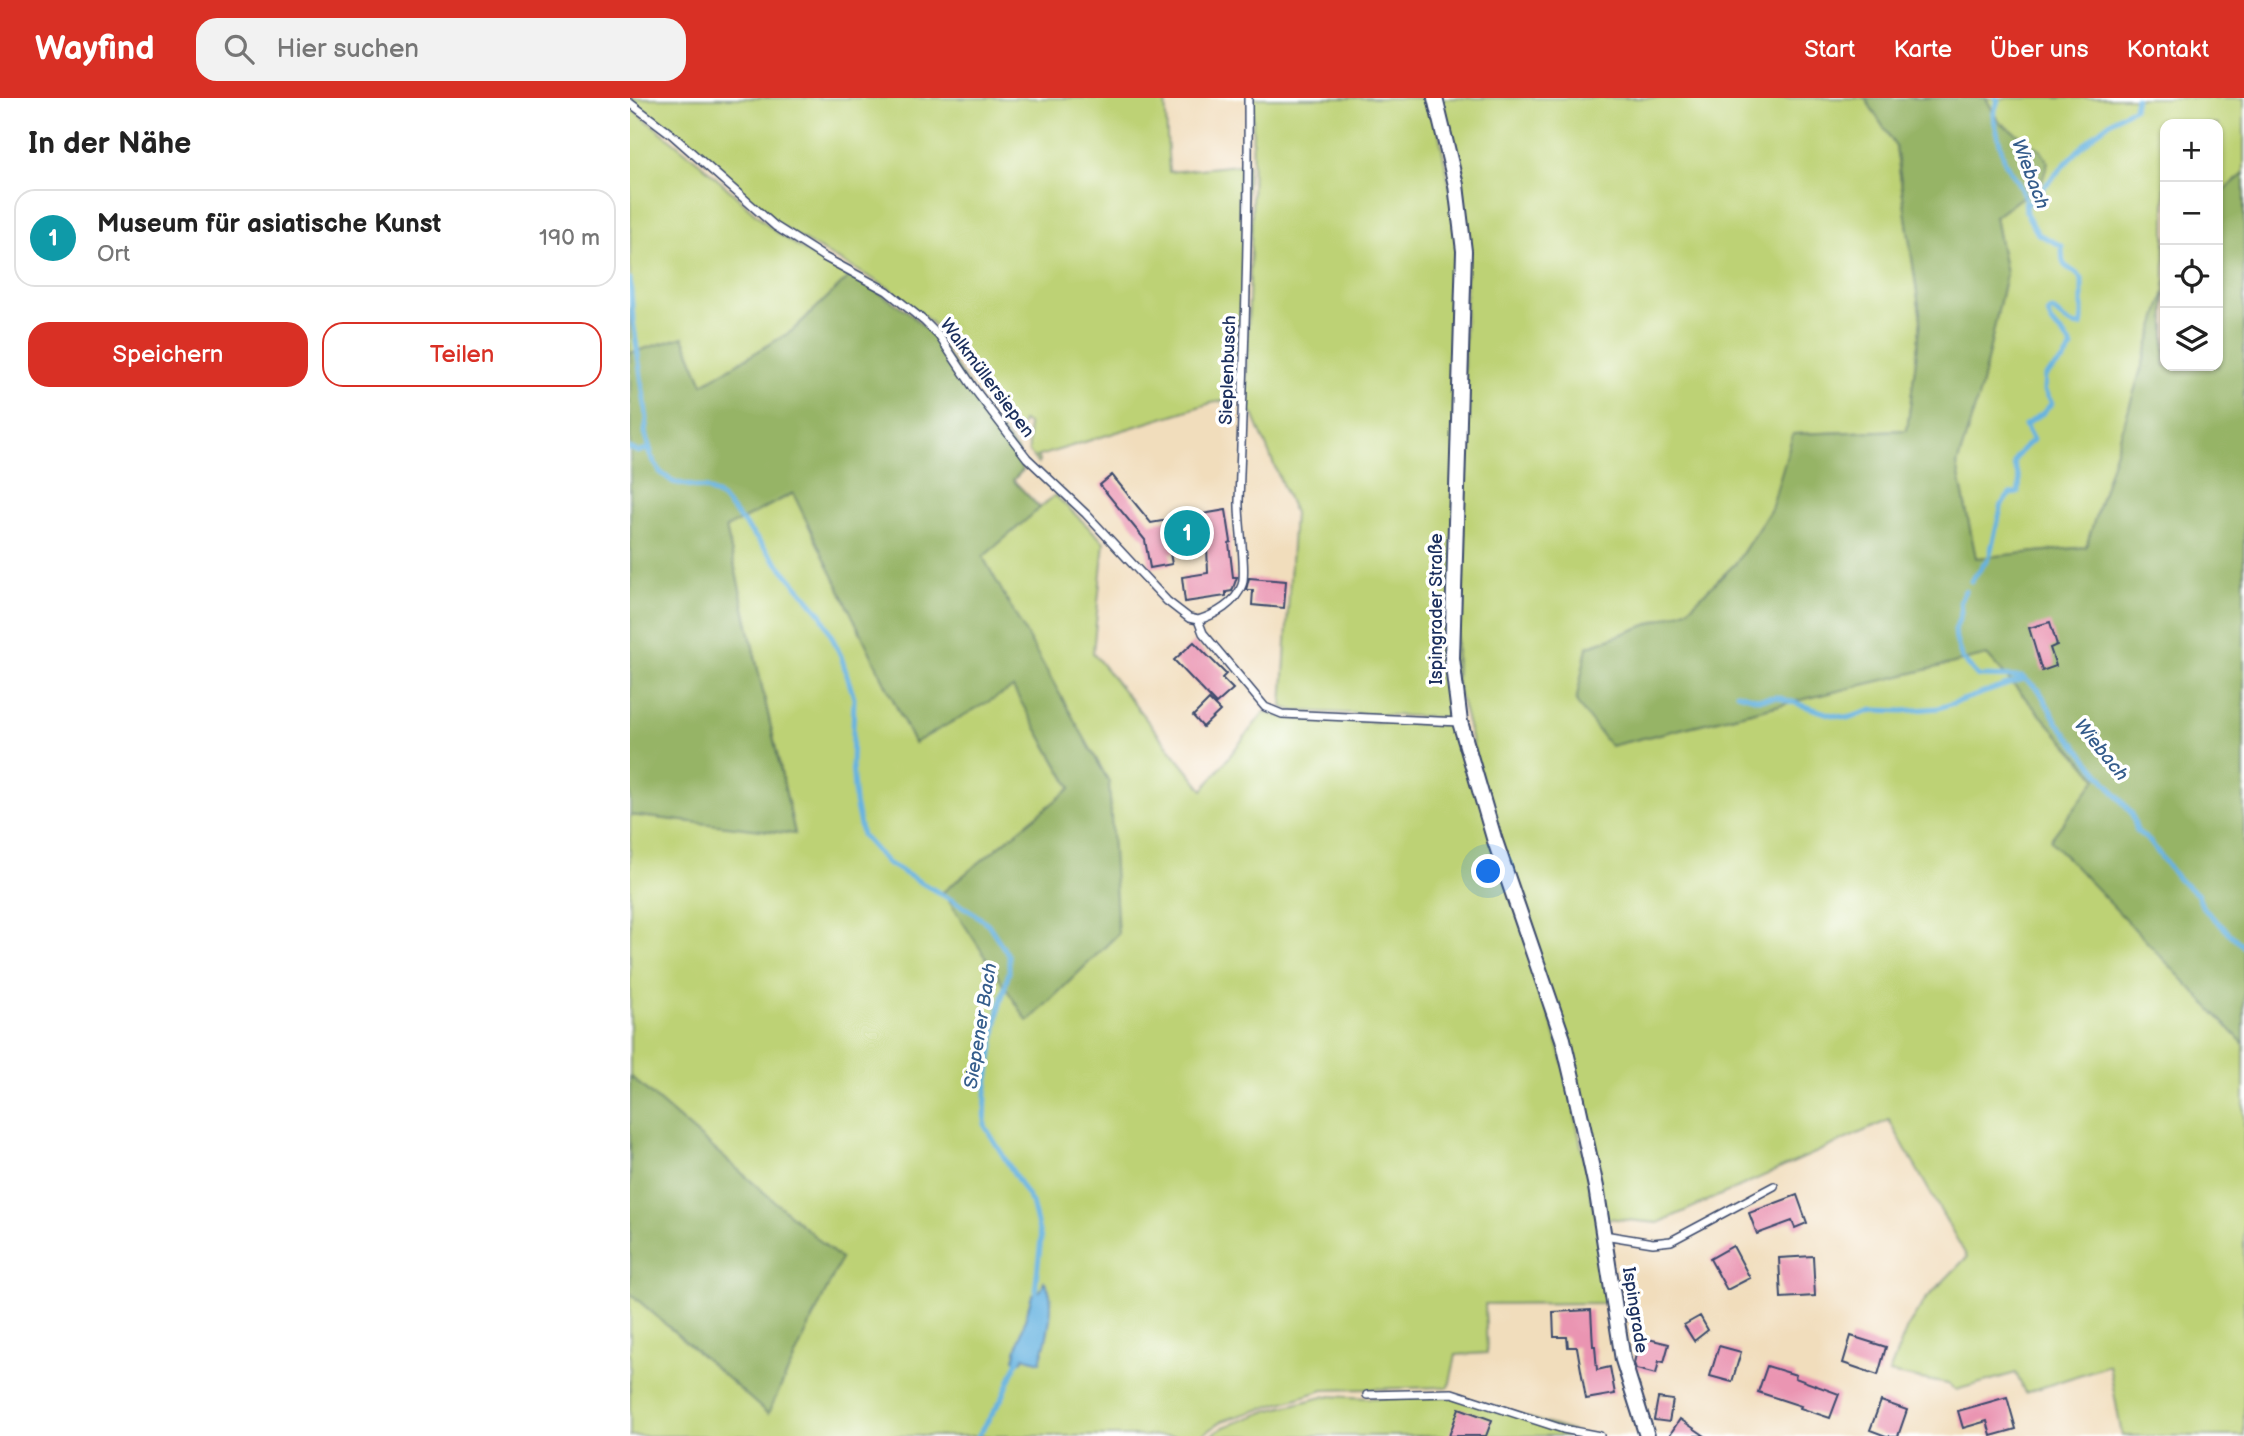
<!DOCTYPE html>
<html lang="de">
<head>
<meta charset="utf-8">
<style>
	:root { --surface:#fff; --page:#f2f2f2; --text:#222; --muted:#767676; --line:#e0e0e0; --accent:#d93025 }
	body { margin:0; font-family:"Balsamiq Sans",sans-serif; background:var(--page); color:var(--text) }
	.controls { position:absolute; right:21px; top:21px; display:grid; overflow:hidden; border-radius:14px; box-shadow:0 2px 5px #0004 }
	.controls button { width:63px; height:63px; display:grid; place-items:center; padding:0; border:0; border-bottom:2px solid var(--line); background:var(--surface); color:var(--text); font:35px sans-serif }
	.you { position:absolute; left:859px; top:774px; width:24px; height:24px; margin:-18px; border:5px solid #fff; border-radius:50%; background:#1a73e8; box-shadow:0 0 0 10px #1a73e833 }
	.badge { display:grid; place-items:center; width:46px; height:46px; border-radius:50%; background:var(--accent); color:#fff; font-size:23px; font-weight:700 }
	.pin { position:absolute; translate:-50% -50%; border:4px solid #fff; box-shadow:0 2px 7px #0006 }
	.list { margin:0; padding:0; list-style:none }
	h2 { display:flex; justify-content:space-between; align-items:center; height:91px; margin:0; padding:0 28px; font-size:30px }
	h2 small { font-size:23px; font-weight:400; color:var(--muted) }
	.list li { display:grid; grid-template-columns:46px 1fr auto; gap:21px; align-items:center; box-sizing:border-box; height:98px; margin:0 14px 14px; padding:0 14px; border:2px solid var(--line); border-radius:21px }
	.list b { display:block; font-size:26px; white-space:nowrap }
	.list p { margin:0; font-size:23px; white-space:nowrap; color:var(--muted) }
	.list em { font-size:23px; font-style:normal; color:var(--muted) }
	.actions { display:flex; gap:14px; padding:21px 28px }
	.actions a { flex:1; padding:16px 0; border:2px solid var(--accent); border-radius:21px; text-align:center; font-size:24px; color:var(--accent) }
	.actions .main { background:var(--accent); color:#fff }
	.icon { flex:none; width:38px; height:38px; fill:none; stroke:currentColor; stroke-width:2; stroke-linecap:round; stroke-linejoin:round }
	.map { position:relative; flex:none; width:1614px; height:1338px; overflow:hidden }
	header { display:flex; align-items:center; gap:42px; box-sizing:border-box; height:98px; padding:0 35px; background:var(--accent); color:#fff }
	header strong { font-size:33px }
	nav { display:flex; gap:38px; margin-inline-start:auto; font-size:24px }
	.search { width:490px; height:63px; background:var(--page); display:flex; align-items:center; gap:18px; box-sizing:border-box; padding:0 24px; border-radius:21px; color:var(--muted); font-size:26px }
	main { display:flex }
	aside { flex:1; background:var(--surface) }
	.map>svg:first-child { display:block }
	.green { fill:#bdd275; stroke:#6c806a; stroke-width:2 }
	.forest { fill:#96b466; stroke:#587262; stroke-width:2 }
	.water { fill:#66b3e0; stroke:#40719f; stroke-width:2 }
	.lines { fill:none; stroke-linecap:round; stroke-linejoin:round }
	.stream { stroke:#66b3e0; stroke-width:5 }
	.building { fill:#ea95b2 }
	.lane-casing { stroke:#3b496c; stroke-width:10 }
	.street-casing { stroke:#3b496c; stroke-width:18 }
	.lane { stroke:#fff; stroke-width:7 }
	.street { stroke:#fff; stroke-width:14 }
	.labels { text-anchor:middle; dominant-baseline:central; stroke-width:7; stroke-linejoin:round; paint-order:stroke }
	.street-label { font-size:18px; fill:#1b2f5e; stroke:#fff }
	.water-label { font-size:19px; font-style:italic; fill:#355d8c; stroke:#fff }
</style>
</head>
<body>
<header>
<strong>Wayfind</strong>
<div class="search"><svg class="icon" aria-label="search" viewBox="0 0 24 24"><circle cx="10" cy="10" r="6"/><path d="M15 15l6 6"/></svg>Hier suchen</div>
<nav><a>Start</a><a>Karte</a><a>Über uns</a><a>Kontakt</a></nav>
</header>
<main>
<aside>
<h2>In der Nähe<small></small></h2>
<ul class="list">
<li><span class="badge" style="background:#0f9aa8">1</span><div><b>Museum für asiatische Kunst</b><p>Ort</p></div><em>190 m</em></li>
</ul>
<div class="actions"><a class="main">Speichern</a><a>Teilen</a></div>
</aside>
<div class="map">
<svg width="1614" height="1338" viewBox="0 0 1614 1338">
	<rect width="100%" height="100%" fill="#fff"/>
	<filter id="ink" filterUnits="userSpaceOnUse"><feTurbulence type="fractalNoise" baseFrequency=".0143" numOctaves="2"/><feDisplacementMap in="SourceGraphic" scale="14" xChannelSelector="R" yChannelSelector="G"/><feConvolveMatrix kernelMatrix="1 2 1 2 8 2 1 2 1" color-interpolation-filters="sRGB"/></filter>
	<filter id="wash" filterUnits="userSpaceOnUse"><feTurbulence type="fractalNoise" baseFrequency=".00686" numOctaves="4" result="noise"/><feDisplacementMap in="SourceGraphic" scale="28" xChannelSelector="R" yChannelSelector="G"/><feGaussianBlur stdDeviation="1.57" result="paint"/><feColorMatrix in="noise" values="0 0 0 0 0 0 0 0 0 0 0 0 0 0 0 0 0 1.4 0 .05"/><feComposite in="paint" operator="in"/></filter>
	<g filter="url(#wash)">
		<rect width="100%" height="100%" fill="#f1ddbc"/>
		<path class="green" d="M0,0H535L539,74L618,66L613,216L601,308L593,303L581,305L406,359L410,363L408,366L399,354L398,326L393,323L387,342L348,289L310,233L296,220L259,190L175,143L147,125L55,43L0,2Z
			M623,0H802L832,150L826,620L665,613L652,609L664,415L623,316L615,314L622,118Z
			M808,0H1235L1266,49L1291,222L1277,332L1163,336L1141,411L1106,465L1057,512L957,549L980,648L1357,557L1467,680L1518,844L1614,946V1338H1492L1479,1267L1395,1295L1386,1275L1326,1292L1318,1286L1259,1275L1277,1230L1295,1202L1337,1159L1259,1022L1028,1125L976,1120L973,1099L867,740L825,578L837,154Z
			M1356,0H1614V76L1588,97V26H1535V194L1456,449L1346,460L1327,367L1351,290L1376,176L1365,119L1412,84L1410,51L1368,23Z
			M0,9L71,66L142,131L187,161L221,177L162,233L73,286L53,240L0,255Z
			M164,395L284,645L383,589L441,691L313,794L479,684L352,459L425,397L474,444L463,555L573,692L634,614L663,621L828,627L930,941L978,1183L974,1205L855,1206L857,1255L826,1257L819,1289L694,1292L592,1323L570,1338H0V1195L138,1315L210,1161L0,978V717L165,735L96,430Z
			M822,1297L958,1338H580L594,1329L637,1313L697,1298L741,1300Z"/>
		<path class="forest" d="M1235,0H1356L1368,23L1410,51L1418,64L1412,84L1365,119L1376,176L1351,290L1327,367L1346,460L1456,449L1535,194V268H1588V97L1614,76V946L1420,742L1467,680L1357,557L980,648L946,604L957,549L1057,512L1106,465L1141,411L1163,336L1277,332L1291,222L1266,49Z
			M221,177L276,212L308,242L357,314L389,355L385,360L393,372L383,382L410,410L353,459L479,684L488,836L398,924L313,794L441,690L383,590L284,645L163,395L96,430L165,736L0,717V255L53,239L73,286L162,233Z
			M0,978L211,1161L138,1316L0,1195Z"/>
		<path class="water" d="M414,1183C429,1200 416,1244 410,1264L394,1259L392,1263L384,1261L402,1197L411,1192Z"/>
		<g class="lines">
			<path class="stream" d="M1396,108C1429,75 1461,30 1504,10L1506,0
				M0,181L3,222L17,321L15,334L21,354
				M0,350L8,354L17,351L30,374L43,384L77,391L92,400L191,516L211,558L224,600L222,666L225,704L232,737L257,765L339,812L358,826L379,858V874L369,910L356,995L355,1028L402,1105L411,1141L406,1184V1201
				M1360,456L1372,406L1380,396L1388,395C1396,365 1366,374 1403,342L1395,327L1413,315L1422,305L1414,292L1415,278L1433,263L1442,250C1436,235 1420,230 1418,214L1422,212C1432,219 1438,228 1451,228L1452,222V181C1436,163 1432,177 1432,148L1408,136L1396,115L1395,100L1385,79L1375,65L1363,18L1368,2L1366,0
				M1341,483L1358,461
				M1335,493L1330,502L1331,515L1325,532L1326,542L1332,561L1348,578L1392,579L1409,592L1427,624L1502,716L1507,733L1520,744L1548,781L1567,796L1573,810L1614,849
				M1107,595L1129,601L1147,599L1199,616L1218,620L1243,612L1273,613L1309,610L1394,581
				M348,1338L373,1299L390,1257"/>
		</g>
		<g id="blocks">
			<path class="building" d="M482,377L521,425L596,412L601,444L599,445L603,479H607L602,493L596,494V498L555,504L552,479L578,475L577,448L540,455L542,466L520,470L515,442L470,387Z
				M619,480L656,483L654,510L622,507L623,492H616Z
				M1420,524L1427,547L1420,550L1426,568L1412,573L1399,530Z
				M564,544L596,576L592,580L603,591L586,606L544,562Z
				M579,602L590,613L573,629L563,618Z
				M1167,1097L1177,1125L1165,1130L1162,1123L1127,1136L1119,1115Z
				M1103,1148L1120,1180L1097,1192L1080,1161Z
				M1183,1158L1185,1198L1151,1200L1149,1160Z
				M961,1212L963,1248H965L967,1272L980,1269L985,1296L956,1301L947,1249H938L937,1239H924L923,1214Z
				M1070,1218L1078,1232L1064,1243L1054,1227Z
				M1006,1238L1039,1246L1034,1264L1029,1263L1026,1276L1006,1271L1004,1265L1007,1252H1003Z
				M1221,1238L1256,1249L1248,1277L1213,1265Z
				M1089,1248L1111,1254L1102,1284L1080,1278Z
				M1137,1268L1166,1277L1165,1280L1209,1296L1200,1320L1170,1310L1171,1308L1128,1294Z
				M1377,1299L1386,1331L1361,1338L1357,1323L1333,1330L1328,1313Z
				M1028,1300L1043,1302L1039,1324L1024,1322Z
				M1251,1303L1277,1312L1268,1338H1256L1240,1332Z
				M829,1310L862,1322L856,1338H819Z
				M1050,1321L1075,1338H1039Z"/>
		</g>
	</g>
	<g filter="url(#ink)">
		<use href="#blocks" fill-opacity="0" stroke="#3b496c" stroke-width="2"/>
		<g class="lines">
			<g class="lane-casing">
				<path id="lane" d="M0,5L41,36L145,128L194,159L257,193L294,223L309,238L345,292L397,360L456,416L537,503L559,520L568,522
					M568,522C585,517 606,505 612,487C617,473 608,422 609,403C614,268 619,134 618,0
					M568,522L573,535L635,609L652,616L830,624
					M974,1137L1023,1145L1041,1143L1144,1088
					M737,1297L822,1295L933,1331L970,1338"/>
			</g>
			<g class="street-casing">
				<path id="street" d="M805,0L826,87L834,153L822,560L830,624L864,740L933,941L944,988L966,1089L993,1262L1017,1338"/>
			</g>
			<use href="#lane" class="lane"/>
			<use href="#street" class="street"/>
		</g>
	</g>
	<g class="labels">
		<g class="street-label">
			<text transform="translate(598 272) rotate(-88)">Sieplenbusch</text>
			<text transform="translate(357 280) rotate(53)">Walkmüllersiepen</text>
			<text transform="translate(806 511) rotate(-90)">Ispingrader Straße</text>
			<text transform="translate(1005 1212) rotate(81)">Ispingrade</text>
		</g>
		<g class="water-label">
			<text transform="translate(1400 76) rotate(69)">Wiebach</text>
			<text transform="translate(1471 652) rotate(51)">Wiebach</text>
			<text transform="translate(351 928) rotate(-81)">Siepener Bach</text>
		</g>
	</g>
</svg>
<div class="controls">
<button>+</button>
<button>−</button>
<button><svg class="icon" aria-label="locate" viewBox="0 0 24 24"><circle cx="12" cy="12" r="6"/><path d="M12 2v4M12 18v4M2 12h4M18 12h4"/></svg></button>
<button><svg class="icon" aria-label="layers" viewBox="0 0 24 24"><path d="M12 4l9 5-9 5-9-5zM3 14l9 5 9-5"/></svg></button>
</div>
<div class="you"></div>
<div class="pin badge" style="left:557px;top:435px;background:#0f9aa8">1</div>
</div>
</main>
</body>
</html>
